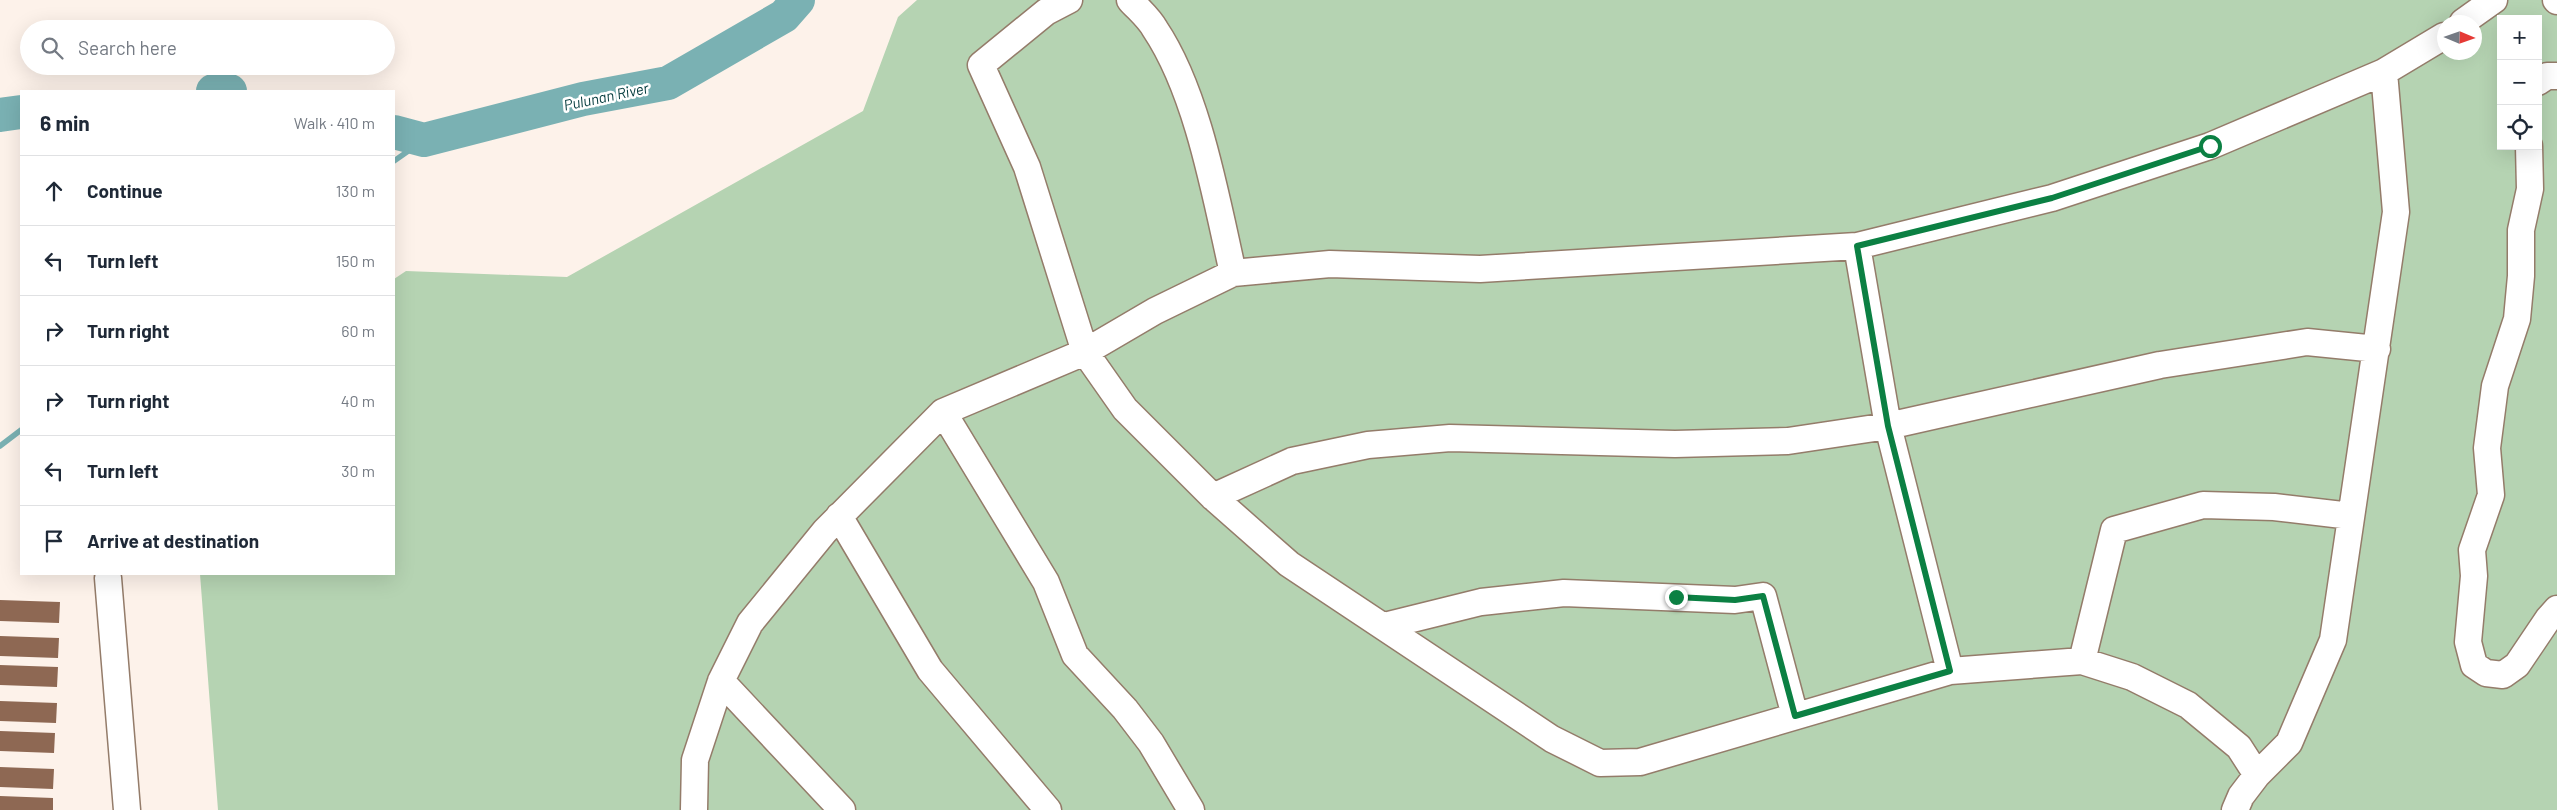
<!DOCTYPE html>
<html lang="en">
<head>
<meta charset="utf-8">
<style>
	:root { --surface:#fff; --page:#f6f6f7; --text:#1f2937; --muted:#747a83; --line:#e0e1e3 }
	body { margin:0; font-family:Barlow,sans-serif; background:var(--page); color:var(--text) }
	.controls { position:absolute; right:15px; top:15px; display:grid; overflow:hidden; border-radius:0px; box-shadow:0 5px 20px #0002 }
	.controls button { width:45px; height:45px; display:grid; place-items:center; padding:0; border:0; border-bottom:1px solid var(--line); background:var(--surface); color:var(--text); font:25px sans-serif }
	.compass { position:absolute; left:2437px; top:15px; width:45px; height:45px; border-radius:50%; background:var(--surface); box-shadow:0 5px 20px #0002; rotate:92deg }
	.stop { position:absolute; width:15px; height:15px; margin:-11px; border:4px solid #0b8043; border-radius:50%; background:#fff }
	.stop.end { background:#0b8043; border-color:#fff; box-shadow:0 1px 5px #0008 }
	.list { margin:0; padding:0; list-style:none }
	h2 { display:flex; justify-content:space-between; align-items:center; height:65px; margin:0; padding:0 20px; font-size:21px }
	h2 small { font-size:16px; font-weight:400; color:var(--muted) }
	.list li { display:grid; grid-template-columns:32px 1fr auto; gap:15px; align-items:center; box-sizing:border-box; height:70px; padding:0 20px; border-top:1px solid var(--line) }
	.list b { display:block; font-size:19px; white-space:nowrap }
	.list em { font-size:16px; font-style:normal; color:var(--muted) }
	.icon { flex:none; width:28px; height:28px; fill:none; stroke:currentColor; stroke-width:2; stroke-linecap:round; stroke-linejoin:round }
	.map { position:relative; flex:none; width:2557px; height:810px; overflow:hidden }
	.search { position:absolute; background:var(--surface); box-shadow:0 5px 20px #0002; left:20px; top:20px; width:375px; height:55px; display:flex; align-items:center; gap:12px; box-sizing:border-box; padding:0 18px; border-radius:28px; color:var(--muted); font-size:19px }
	.panel { position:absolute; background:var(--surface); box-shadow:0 5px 20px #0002; left:20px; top:90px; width:375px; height:485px; border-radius:0px }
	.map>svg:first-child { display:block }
	.green { fill:#b5d3b2; fill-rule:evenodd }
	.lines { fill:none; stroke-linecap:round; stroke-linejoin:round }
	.stream { stroke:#7ab1b3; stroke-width:5.5 }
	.river { stroke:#7ab1b3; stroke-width:34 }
	.building { fill:#8e6853 }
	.minor-casing { stroke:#947c6a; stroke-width:29 }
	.minor { stroke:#fff; stroke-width:26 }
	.route { stroke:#0b8043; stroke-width:6 }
	.labels { text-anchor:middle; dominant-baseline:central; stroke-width:5; stroke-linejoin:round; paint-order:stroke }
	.water-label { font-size:15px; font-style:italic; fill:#023a3c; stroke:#fff }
</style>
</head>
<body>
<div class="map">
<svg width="2557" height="810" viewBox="0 0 2557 810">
	<rect width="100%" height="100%" fill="#fdf2ea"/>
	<path class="green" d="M917,0H2557V810H218L200,574H394V279L406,271L567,277L863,111L898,17ZM2501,19H2538V146H2501ZM2444,22H2474V52H2444Z"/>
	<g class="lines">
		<path class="stream" d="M394,161L424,140
			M0,446L21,430"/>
		<path class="river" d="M213,91H230
			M0,115L21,112
			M394,132L424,140L583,99L668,83L784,16L798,0"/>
	</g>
	<path class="building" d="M0,600L60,602L59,623L0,621Z
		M0,636L59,638L58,658L0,656Z
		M0,665L58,667L57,687L0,685Z
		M0,701L57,703L56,723L0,721Z
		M0,731L55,733L54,753L0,751Z
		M0,767L54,769L53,789L0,787Z
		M0,796L53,798V810H0Z"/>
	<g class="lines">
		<g class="minor-casing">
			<path id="minor" d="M1069,0L1046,12L981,65L1027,167L1085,352L1125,409L1213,497L1289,564L1552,739L1600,763L1640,762L1950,671L2082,661L2132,677L2188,705L2239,747L2257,775L2241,796L2235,810
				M1130,0C1138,9 1149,18 1155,29C1198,93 1216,198 1233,273
				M2556,0L2557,1
				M2463,22L2494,0
				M2538,82L2547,76H2557
				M2529,146L2530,189L2521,230V276L2517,319L2495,386L2487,448L2491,495L2472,550L2474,576L2468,642L2474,665L2486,673L2503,675L2517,665L2548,619L2557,609
				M1857,246L1888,426L1950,671
				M943,412L1046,582L1075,655L1125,709L1151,743L1191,810
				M1213,497L1292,461L1368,445L1450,438L1675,444L1788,441L1888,426L2160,365L2307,342L2377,349
				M839,516L930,670L1048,810
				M108,578L127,810
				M1384,626L1481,602L1564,593L1735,600L1763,596L1795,716
				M2082,661L2114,530L2203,505L2274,507L2351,516
				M721,681L842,810
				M2257,775L2289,743L2333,640L2396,212L2384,72
				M694,810L695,760L721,681L750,623L825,531L943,412L1085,352L1155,311L1233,273L1330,264L1480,269L1857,246L2052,198L2210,146L2384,72L2444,36"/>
		</g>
		<use href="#minor" class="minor"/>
	</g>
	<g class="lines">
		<path class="route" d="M1676,597L1735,600L1763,596L1795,716L1950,671L1888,426L1857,246L2052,198L2210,146"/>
	</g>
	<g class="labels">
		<g class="water-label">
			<text transform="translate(606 96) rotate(-12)">Pulunan River</text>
		</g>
	</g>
</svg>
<div class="controls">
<button>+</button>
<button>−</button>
<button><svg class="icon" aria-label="locate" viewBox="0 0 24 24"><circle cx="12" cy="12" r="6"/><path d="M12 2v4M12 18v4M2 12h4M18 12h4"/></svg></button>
</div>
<svg class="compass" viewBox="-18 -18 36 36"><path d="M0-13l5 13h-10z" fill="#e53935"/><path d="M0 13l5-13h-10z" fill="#747a83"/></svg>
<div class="stop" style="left:2210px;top:146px"></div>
<div class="stop end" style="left:1676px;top:597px"></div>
<div class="search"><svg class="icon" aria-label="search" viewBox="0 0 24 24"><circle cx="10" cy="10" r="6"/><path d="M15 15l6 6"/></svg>Search here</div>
<section class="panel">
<h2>6 min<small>Walk · 410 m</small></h2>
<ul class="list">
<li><svg class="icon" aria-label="ahead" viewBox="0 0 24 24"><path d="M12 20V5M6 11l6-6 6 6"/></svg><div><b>Continue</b></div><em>130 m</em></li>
<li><svg class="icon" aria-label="left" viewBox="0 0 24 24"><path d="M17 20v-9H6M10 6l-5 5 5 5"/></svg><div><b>Turn left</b></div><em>150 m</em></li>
<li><svg class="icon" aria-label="right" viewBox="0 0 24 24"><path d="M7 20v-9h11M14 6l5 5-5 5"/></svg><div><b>Turn right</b></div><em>60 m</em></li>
<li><svg class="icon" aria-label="right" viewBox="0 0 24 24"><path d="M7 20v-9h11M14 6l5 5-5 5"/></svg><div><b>Turn right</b></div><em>40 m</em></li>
<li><svg class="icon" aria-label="left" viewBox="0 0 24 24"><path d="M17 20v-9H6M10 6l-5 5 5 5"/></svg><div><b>Turn left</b></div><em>30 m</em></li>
<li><svg class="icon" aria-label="arrive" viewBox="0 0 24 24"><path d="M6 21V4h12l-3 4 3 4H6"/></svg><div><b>Arrive at destination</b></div></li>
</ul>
</section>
</div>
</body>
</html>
